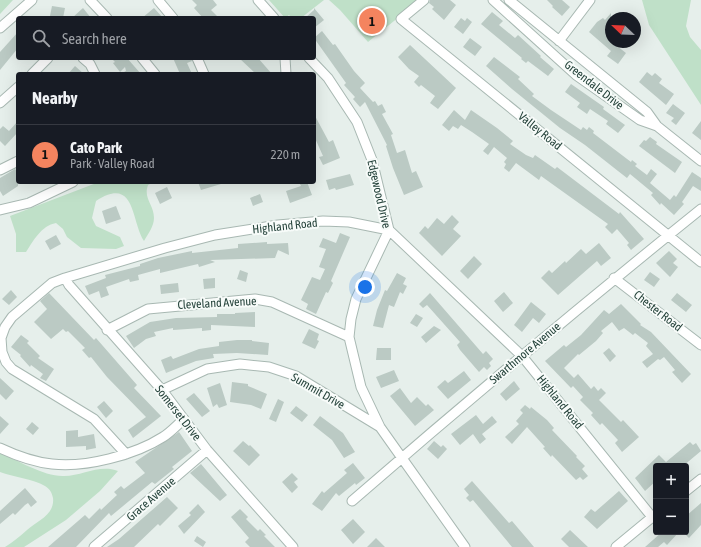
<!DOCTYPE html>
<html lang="en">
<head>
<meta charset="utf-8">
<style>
	:root { --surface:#171b24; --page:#242831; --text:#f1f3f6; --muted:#9ea1a6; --line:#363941; --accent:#f4845f }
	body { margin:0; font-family:"Asap Condensed",sans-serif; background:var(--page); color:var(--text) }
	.controls { position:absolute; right:12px; bottom:12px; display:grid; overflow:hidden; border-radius:4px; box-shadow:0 4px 16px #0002 }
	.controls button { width:36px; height:36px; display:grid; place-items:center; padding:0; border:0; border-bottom:1px solid var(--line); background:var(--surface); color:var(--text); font:20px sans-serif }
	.compass { position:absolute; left:605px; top:12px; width:36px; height:36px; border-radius:50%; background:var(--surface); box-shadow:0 4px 16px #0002; rotate:293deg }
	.you { position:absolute; left:365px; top:287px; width:14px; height:14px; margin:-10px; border:3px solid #fff; border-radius:50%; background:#1a73e8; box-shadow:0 0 0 6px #1a73e833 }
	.badge { display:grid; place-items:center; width:26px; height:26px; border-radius:50%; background:var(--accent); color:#111; font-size:13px; font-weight:700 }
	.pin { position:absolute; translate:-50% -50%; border:2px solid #fff; box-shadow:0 1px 4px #0006 }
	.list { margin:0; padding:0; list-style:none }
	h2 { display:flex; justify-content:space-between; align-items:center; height:52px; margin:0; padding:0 16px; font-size:17px }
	h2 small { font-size:13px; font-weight:400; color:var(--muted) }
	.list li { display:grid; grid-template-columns:26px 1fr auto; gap:12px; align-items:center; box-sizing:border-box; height:60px; padding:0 16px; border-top:1px solid var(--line) }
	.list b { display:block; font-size:15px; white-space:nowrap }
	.list p { margin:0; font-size:13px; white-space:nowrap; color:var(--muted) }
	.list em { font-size:13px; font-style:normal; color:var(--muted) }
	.icon { flex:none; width:22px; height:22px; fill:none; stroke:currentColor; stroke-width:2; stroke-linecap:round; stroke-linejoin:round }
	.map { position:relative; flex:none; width:701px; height:547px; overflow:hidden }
	.search { position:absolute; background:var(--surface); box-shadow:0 4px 16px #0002; left:16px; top:16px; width:300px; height:44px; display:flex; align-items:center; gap:10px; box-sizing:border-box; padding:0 14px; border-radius:4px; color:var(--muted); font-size:15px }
	.panel { position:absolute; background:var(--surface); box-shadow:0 4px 16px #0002; left:16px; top:72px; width:300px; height:112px; border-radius:4px }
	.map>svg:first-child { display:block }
	.green { fill:#bfe0c8 }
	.building { fill:#bbcac4 }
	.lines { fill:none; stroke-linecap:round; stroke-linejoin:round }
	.minor-casing { stroke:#a8b8b2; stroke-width:11 }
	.minor { stroke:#fff; stroke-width:9 }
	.labels { text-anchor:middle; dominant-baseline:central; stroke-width:4; stroke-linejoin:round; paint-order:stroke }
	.street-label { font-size:12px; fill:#24423a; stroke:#f7fbf9 }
</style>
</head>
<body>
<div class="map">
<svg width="701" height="547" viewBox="0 0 701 547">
	<rect width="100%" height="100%" fill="#e6efeb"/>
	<path class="green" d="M0,0H13L0,14Z
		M269,0H324L301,18H292L289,15L285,18Z
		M329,0H420L368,42L340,10Z
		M642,0H691L686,26L690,37L701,50V105L649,25Z
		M99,182H154L148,185C143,199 154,204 154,218C154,226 148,234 144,241C131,222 136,175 96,201L92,218L96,226L120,237L124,246L116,249L81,248L67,237L63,229L56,223C41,226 34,240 26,252H16V234L10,216Z
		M0,453C17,460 45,477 64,476C83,476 99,464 118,471L100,491L66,520L24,547H5C13,542 19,537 27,530C37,521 55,515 53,498C52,493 50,489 45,486C33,479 13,477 0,472Z"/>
	<path class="building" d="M192,0H213L217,5L211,10L219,18H203L194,8L197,5Z
		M430,0H450L456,5L444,20L432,9L434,7L429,3Z
		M547,0H562L570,7L562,16L552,7L553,6Z
		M52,6L65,8L63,18L50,16Z
		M83,8L91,18H72Z
		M154,8L163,18H142Z
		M314,8L324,20L314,28V18H305L314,10Z
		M492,12L503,21L499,25L515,38L518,35L541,56L540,57L554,69L548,76L528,61L526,63L521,59L522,58L481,24Z
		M611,13V36L608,39L626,53L618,64L607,56L611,51L589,32L597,22L603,18L605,20Z
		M461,18L465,21L467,18L472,22L463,34L454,27Z
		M322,31L333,45L335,44L354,71L365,83L360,88L373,102L375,101L378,106L382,104L386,112L382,114L393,134L391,135L397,153L405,150L412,173L416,171L423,187L404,195L393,168L386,146L387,145L365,102L360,107L353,99L355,97L344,85L346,83L314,38Z
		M18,32V48L0,70V52Z
		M470,38L482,47L475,56L463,47Z
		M410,45L456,88L438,109L430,103L435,96L421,85L419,87L414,82L419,76L409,69L398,57Z
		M494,57L520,77L518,79L534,94L532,96L551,110L581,130L583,127L587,130L589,127L594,131L593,133L631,162L632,160L637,164L635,166L647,175L651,169L657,174L650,183L670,200L674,195L676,197L692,172L701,178V191L693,186L682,202L684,204L674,215L661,203L660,205L651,195L653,193L630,174L627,178L618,171L585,145L560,128L512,89L486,66Z
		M111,58H127L141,74H120L126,71L125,67L120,72L113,63L115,62Z
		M173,58H191L192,61L187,63L192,74H180Z
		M239,58H258L272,74H256Z
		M75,66L84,74H68Z
		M647,72L652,76L655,73L662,79L659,83L674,94L666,105L639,82Z
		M571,84L604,107L603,109L625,125L618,133L606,124L608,121L590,109L587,114L577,107L580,103L565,92Z
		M673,104L685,113L676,125L671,121L674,118L666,113Z
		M454,110L465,120L471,110L497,128L513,141L510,144L526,155L533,158L535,155L555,169L557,167L619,214L620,212L644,239L631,250L627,245L629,243L617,229L612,234L605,227L608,224L541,176L539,180L516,163L509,172L504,168L506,164L504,162L507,158L494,147L488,155L483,151L489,144L472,132L461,125L458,129L453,126L449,131L442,125Z
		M314,114L329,142L333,140L340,158L323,165L319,157L323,156L314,136Z
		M18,121V132L5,146L0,141V129L3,126L9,131Z
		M701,121V140L692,133Z
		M650,137L657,142L656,144L682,162L675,173L639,146L644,140L646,141Z
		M15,169L18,173V186L3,196L0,191V178Z
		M350,174L354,185L336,190L335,188L329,190L326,180Z
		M198,182H221V184L201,190Z
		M299,182H307L312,195L290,203L286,191L301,186Z
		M167,187L172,198L160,204L155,193Z
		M260,194L263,202L253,206L250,198Z
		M116,206L121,219L106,224L102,211Z
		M452,215L459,222L453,229L461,236L442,256L419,233L425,226L428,229L437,218L444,224Z
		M340,233L350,237L331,281L333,283L328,293L326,292L316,314L306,309L308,304L301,300L312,277L320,280L325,269L319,267L326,249L319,247L323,238L336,243Z
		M56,235L61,244L50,250L45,241Z
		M267,242V244L288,243L289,255L278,250L275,258L210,260L215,262L199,267L198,264L160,273V269L138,275L139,280L130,282L129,279L106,287L109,295L101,298L99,291L89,295L85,286L106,278L105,275L140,266V264L158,258L192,251V253L238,248V244Z
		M599,243L611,258L601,266L597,261L558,295L541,278L549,270L552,273L565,261L566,263L581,249L586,254Z
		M669,251L677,259L673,263L678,267L670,277L656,263Z
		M474,256L482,264L468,279L460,271Z
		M240,270L248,273L246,282L237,279Z
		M650,272L660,279L654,287L644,280Z
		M397,273L406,278L403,284L407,286L403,294L400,292L394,307L389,305L383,328L373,326L377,310L385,290L387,291Z
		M215,278V288L204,289L203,279Z
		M178,283L179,292L161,294L160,285Z
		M11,290L17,297L9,305L2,299Z
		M504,292L513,303L503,312L494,301Z
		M49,293L94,340L96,338L137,385L134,388L161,416L133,438L128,430L146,417L107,377L91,357L89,358L82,350L85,348L68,331L66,332L63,329L51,339L34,322L47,309L40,301Z
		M430,293L483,354L486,351L493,359L489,363L491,366L487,370L484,367L479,372L460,350L457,345L460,342L427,305L423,308L419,304Z
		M677,293L692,305L686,312L671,300Z
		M531,302L546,314L539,323L533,318L522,332L514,325Z
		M621,304L641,324L640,325L651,332L691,374L682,383L672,372L675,370L664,357L660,360L658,359L647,368L642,362L653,354L646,346L648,343L635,333L633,335L624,328L619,331L612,322L601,331L603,333L596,341L579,355L578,354L564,368L574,378L578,374L591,389L594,386L598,391L601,388L606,393L599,400L621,422L623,420L639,437L622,452L615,443L618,440L602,423L600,425L591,415L593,413L580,400L583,397L573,386L571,388L545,361L564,345L566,347L581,335L604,310L609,314Z
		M255,312V327L211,325V330L202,331V328L173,330V328L154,332L156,336L146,339L134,348L126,336L150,322L176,318L217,317V314H235V313Z
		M416,314L423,318L417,327L410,323Z
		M434,326L441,330L426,343L421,337Z
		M309,329L319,334L317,340L319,341L315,349L302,343Z
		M21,335L29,341L27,343L40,356L38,358L54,369L46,381L40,378L43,374L31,365L30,367L20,356L21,355L11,347Z
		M237,340H252V341L269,343L268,355L237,353L213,354L214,358L196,361L166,373L161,360L171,356L173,359L199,349L219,346V342Z
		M377,348H391V360H376Z
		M609,348L616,356L610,362L603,353Z
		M394,370L399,381L381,388L376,377Z
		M464,371L471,380L448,399L437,387L445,380L448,383Z
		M0,378L14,391L6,400L0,394Z
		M514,381L520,389L506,401L500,394Z
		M232,382L248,384V386L267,394L261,409L251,405L230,402Z
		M220,383L227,405L219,408L217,404L213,407L207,388Z
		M400,388L411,403L417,397L426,406L428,404L434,410L415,426L390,396Z
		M194,393L210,411L202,417L186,399Z
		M278,399L284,402L276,422L269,419Z
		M104,401L113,411L106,418L97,407Z
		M525,405L530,409L531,407L547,420L554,428L552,430L577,456L576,457L585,466L582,469L588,476L583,480L580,477L576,480L552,455L551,457L543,448L545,447L527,427L512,444L505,437L519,424L516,421L523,413L520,410Z
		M296,406L308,415L302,422L290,413Z
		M476,415L483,424L492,416L497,422L482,434L486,439L480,444L473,434L460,445L451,434Z
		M0,416L9,424L0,434Z
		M320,416L343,433L355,452L344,458L332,440L313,425Z
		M32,422L39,428L33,435L26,429Z
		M78,430V437L94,434L96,448L86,450V446L66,447V431Z
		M179,432L192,451L172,467L174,469L155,484L152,482L111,516L109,513L76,547H48L85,515L89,519L100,508L101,510L117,495L114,492L121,486L124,489L145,473L135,462Z
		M243,441L249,446L250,445L260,455L249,466L233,451Z
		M434,441L441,447L443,445L447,449L438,459L427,449Z
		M690,442L693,445L696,443L701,451L683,466H656V481L645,491L635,478L659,455L666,462Z
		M353,463L365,478L356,485L355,483L339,496L336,493L322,511L312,504L322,491L324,493L347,473L344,470Z
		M201,464L227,495L220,501L190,473Z
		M292,473L298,479L294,482L298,487L292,493L282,482Z
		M472,481L509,523L512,521L534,547H512L473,500L470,502L466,498L469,495L464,489Z
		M25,488L37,502L31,507L28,503L25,505L15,515L13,513L0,524V511Z
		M619,491L628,501L597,529L584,517L591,509L595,512Z
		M167,497L178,508L160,526L158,524L134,547H107L119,539Z
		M701,503V525L689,538L686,535V516Z
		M198,504L205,512L184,534L178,526L191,515L189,513Z
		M240,509L248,517L246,519L258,531L260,529L266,535L264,536L275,547H250L245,542L249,538L231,517Z
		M353,519L365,532L353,544L341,530Z
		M570,530L588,547H569L561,539Z
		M662,532H679L667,545L664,542L658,547H645Z
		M197,536L206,542L203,547L194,541Z
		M376,538L385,547H367Z"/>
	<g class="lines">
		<g class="minor-casing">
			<path id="minor" d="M90,0L107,18
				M158,0L173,18
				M258,0L274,18
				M424,0L401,19L701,262
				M493,0L576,75L640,120L657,126L701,161
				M509,0L647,112L657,126
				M0,28L32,0
				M559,41L590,0
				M83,58L90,64L95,74
				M142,58L155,74
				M197,58L204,74
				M285,58L286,74
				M309,58L328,78L357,122L372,160L389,230L356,299L351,319L349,337L361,387L380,427L465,547
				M32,74L48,58
				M0,103L18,87
				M0,170L18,161
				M0,210L29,203L73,182
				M65,278L69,285L162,390L207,450L293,547
				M614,278L701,345
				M107,330L148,309L255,299L272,302L349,337
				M162,390L207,369L240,364L269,367L296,376L380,427
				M0,448C17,456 33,462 52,464C85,468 135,455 163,437C171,432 177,425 184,419
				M126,454L94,419L12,369L6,362L2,352L1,338L5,327L12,317L52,283L65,278L165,248L215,235L278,225L323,221L349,222L389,230L522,356L652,517
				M686,491L701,479
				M352,501C467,401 583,304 701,209
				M94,547L207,450
				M616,547L656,514"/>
		</g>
		<use href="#minor" class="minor"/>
	</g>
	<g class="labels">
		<g class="street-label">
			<text transform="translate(594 85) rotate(38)">Greendale Drive</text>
			<text transform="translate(540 131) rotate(39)">Valley Road</text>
			<text transform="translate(379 194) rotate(77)">Edgewood Drive</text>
			<text transform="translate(285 226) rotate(-6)">Highland Road</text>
			<text transform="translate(217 303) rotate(-3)">Cleveland Avenue</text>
			<text transform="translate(658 311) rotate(38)">Chester Road</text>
			<text transform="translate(525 353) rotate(-40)">Swarthmore Avenue</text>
			<text transform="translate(318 391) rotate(30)">Summit Drive</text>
			<text transform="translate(560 402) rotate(51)">Highland Road</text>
			<text transform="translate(178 413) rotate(52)">Somerset Drive</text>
			<text transform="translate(151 499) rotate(-41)">Grace Avenue</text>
		</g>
	</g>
</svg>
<div class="controls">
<button>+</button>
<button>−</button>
</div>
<svg class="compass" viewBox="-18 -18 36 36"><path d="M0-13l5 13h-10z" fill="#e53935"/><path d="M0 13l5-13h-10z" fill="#9ea1a6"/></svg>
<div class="you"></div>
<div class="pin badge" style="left:372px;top:21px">1</div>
<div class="search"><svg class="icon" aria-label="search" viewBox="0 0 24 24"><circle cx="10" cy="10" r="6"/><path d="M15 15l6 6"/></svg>Search here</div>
<section class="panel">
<h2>Nearby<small></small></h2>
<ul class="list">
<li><span class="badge">1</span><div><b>Cato Park</b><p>Park · Valley Road</p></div><em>220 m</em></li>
</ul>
</section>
</div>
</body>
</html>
